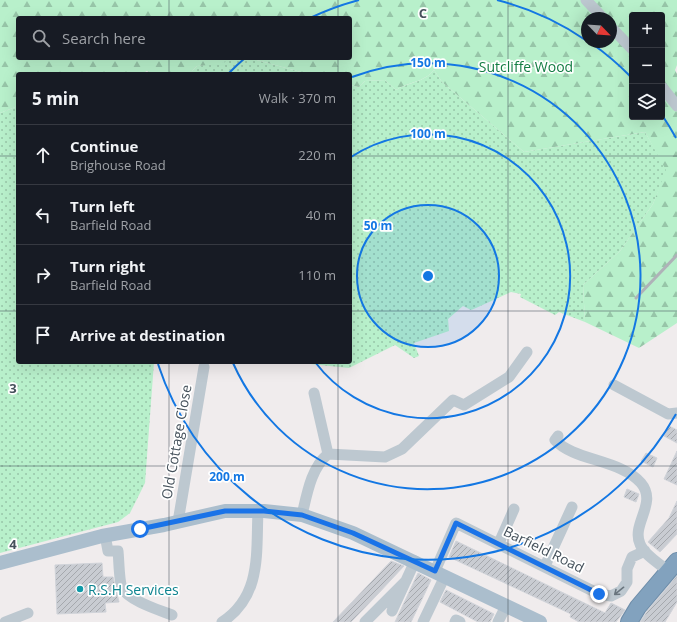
<!DOCTYPE html>
<html lang="en">
<head>
<meta charset="utf-8">
<style>
	:root { --surface:#171b24; --page:#242831; --text:#f1f3f6; --muted:#9ea1a6; --line:#363941 }
	body { margin:0; font-family:"Open Sans",sans-serif; background:var(--page); color:var(--text) }
	.controls { position:absolute; right:12px; top:12px; display:grid; overflow:hidden; border-radius:4px; box-shadow:0 4px 16px #0002 }
	.controls button { width:36px; height:36px; display:grid; place-items:center; padding:0; border:0; border-bottom:1px solid var(--line); background:var(--surface); color:var(--text); font:20px sans-serif }
	.compass { position:absolute; left:581px; top:12px; width:36px; height:36px; border-radius:50%; background:var(--surface); box-shadow:0 4px 16px #0002; rotate:115deg }
	.stop { position:absolute; width:12px; height:12px; margin:-9px; border:3px solid #1a73e8; border-radius:50%; background:#fff }
	.stop.end { background:#1a73e8; border-color:#fff; box-shadow:0 1px 4px #0008 }
	.list { margin:0; padding:0; list-style:none }
	h2 { display:flex; justify-content:space-between; align-items:center; height:52px; margin:0; padding:0 16px; font-size:17px }
	h2 small { font-size:13px; font-weight:400; color:var(--muted) }
	.list li { display:grid; grid-template-columns:26px 1fr auto; gap:12px; align-items:center; box-sizing:border-box; height:60px; padding:0 16px; border-top:1px solid var(--line) }
	.list b { display:block; font-size:15px; white-space:nowrap }
	.list p { margin:0; font-size:13px; white-space:nowrap; color:var(--muted) }
	.list em { font-size:13px; font-style:normal; color:var(--muted) }
	.icon { flex:none; width:22px; height:22px; fill:none; stroke:currentColor; stroke-width:2; stroke-linecap:round; stroke-linejoin:round }
	.map { position:relative; flex:none; width:677px; height:622px; overflow:hidden }
	.search { position:absolute; background:var(--surface); box-shadow:0 4px 16px #0002; left:16px; top:16px; width:336px; height:44px; display:flex; align-items:center; gap:10px; box-sizing:border-box; padding:0 14px; border-radius:4px; color:var(--muted); font-size:15px }
	.panel { position:absolute; background:var(--surface); box-shadow:0 4px 16px #0002; left:16px; top:72px; width:336px; height:292px; border-radius:4px }
	.map>svg:first-child { display:block }
	.green { fill:url(#green-dots) }
	.forest { fill:url(#forest-firs); fill-rule:evenodd }
	.building { fill:url(#building-hatch); stroke:#d0d3d9 }
	.lines { fill:none; stroke-linecap:round; stroke-linejoin:round }
	.highway-casing { stroke:#6e8da9; stroke-width:18 }
	.minor { stroke:#bdc8d0; stroke-width:11 }
	.major { stroke:#abbecd; stroke-width:14 }
	.highway { stroke:#82a2be; stroke-width:16 }
	.rail { stroke:#afb2b8; stroke-width:3 }
	.oneway { stroke:#69757e }
	.route { stroke:#1a73e8; stroke-width:5 }
	.grid { fill:none; stroke:#45515b; stroke-width:1; stroke-opacity:0.55 }
	.ring { fill:none; stroke:#1377e3; stroke-width:2 }
	.culture-dot { fill:#0f9aa8; stroke:#fff; stroke-width:1.5 }
	.labels { text-anchor:middle; dominant-baseline:central; stroke-width:3.5; stroke-linejoin:round; paint-order:stroke }
	.park-label { font-size:14px; fill:#147d44; stroke:#fff }
	.street-label { font-size:14px; fill:#45515b; stroke:#fff }
	.culture-label { font-size:14px; fill:#0d838f; stroke:#fff; text-anchor:start }
	.grid-label { font-size:13px; text-anchor:middle; font-weight:bold; fill:#45515b; stroke:#fff; stroke-width:3.5; stroke-linejoin:round; paint-order:stroke }
	.centre { fill:#1377e3; stroke:#fff; stroke-width:2 }
	.ring-label { font-size:12px; text-anchor:middle; font-weight:bold; fill:#1377e3; stroke:#fff; stroke-width:3.5; stroke-linejoin:round; paint-order:stroke }
</style>
</head>
<body>
<div class="map">
<svg width="677" height="622" viewBox="0 0 677 622">
	<defs>
		<pattern id="green-dots" width="8" height="8" patternUnits="userSpaceOnUse"><rect width="8" height="8" fill="#b8f0cb"/><path d="M2 2h.1M6 6h.1" fill="none" stroke="#97c5a8" stroke-width="1.8" stroke-linecap="round"/></pattern>
		<pattern id="forest-firs" width="22" height="20" patternUnits="userSpaceOnUse"><rect width="22" height="20" fill="#b8f0cb"/><path d="M5 1l3.5 6h-7zM16 11l3.5 6h-7z" fill="#97c5a8"/></pattern>
		<pattern id="building-hatch" width="6" height="6" patternUnits="userSpaceOnUse"><rect width="6" height="6" fill="#c9ccd2"/><path d="M-1 1l2-2M0 6l6-6M5 7l2-2" fill="none" stroke="#a5a8ad"/></pattern>
	</defs>
	<rect width="100%" height="100%" fill="#f0eced"/>
	<path class="green" d="M238,58H249L308,74H189L197,66L219,63Z
		M434,70L442,82L524,152L645,132L667,170L653,204L620,251L583,285L585,322L559,312L555,315L520,297L521,294L511,292L476,308L471,310L463,306L448,319L449,331L414,343L419,356L414,358L395,345L349,368L291,362H350V85L359,87L365,81L385,80L396,90C411,81 423,83 434,70Z
		M18,106V362H154L145,483L130,513L118,522L0,553V113Z"/>
	<path class="forest" d="M0,0H677V65L675,70L677,74V323L639,348L585,322L583,285L620,251L653,204L666,170L645,132L524,152L442,82L434,70C423,83 410,81 396,90L385,80L365,81L359,87L350,85V74H308L249,58H350V18H18V58H238L219,64L197,66L189,74H152L147,71L141,74H18V106L0,113ZM632,15H662V117H632ZM587,18H611V42H587Z"/>
	<path class="building" d="M669,426L677,430V443L664,436Z
		M677,451V485L664,479Z
		M646,453L657,458L653,467L641,461Z
		M627,489L639,494L636,502L624,497Z
		M677,501V534L660,552L648,542L669,518Z
		M456,541L605,613L611,603L625,610L616,622H579L570,617L571,614L449,557Z
		M391,561L404,566L376,596L351,622H333Z
		M102,563L103,577H113L119,602L105,603L106,612L57,614L55,565Z
		M418,573L431,580L425,593L411,622H395Z
		M677,576V602L665,622H640L648,610Z
		M446,590L494,614L490,622H478L440,602Z"/>
	<g class="lines">
		<g class="highway-casing">
			<path id="highway" d="M629,622L638,607L677,561"/>
		</g>
		<path class="minor" d="M586,0L603,18
			M611,27L632,49
			M662,87L677,106
			M614,385L668,414L677,413
			M314,393L328,454
			M558,436L555,440C574,461 620,459 641,483C658,503 631,524 640,544C644,555 660,564 668,571
			M302,515C307,494 311,468 328,454L385,457L402,449L453,400L464,405L509,377L527,352
			M178,522L204,367
			M105,535L108,551H118C119,560 119,581 122,588C129,601 159,610 172,615
			M499,543L514,509
			M545,566L572,507
			M435,571L456,523L599,594L611,596L621,591L627,582V569L632,557L645,551
			M392,611L415,561
			M5,622L28,613
			M222,622C262,596 256,553 258,511
			M365,622L406,581
			M423,622L445,576
			M455,622L456,620L460,622
			M498,622L506,606"/>
		<path class="major" d="M0,563L102,536L164,525L225,511H264L302,515L353,533L540,622"/>
		<use href="#highway" class="highway"/>
		<path class="rail" d="M636,298L677,255"/>
	</g>
	<defs><path id="oneway-shaft" d="M-6 0H5M1.5-3L5.5 0L1.5 3" fill="none" stroke-width="1.6" stroke-linecap="round" stroke-linejoin="round"/></defs>
	<use class="oneway" href="#oneway-shaft" transform="translate(619 591) rotate(141)"/>
	<g class="lines">
		<path class="route" d="M140,529L225,511H264L302,515L353,533L435,571L456,523L599,594"/>
	</g>
	<path class="grid" d="M169,0V18M338,0V18M508,0V622M169,58V74M338,58V74M0,156H18M350,156H677M0,311H18M350,311H677M169,362V622M338,362V622M0,466H677"/>
	<circle cx="428" cy="276" r="71" fill="#1377e3" fill-opacity=".12"/>
	<g class="ring">
		<circle cx="428" cy="276" r="71"/>
		<path d="M351 157A142 142 0 1 1 315 362"/>
		<path d="M352 77A213 213 0 1 1 233 363"/>
		<path d="M676 414A284 284 0 0 1 158 364M229 73A284 284 0 0 1 245 58M310 18A284 284 0 0 1 359 0M497 0A284 284 0 0 1 587 41M591 43A284 284 0 0 1 631 77M662 115A284 284 0 0 1 676 138"/>
	</g>
	<circle class="culture-dot" cx="80" cy="589" r="4"/>
	<g class="labels">
		<g class="park-label">
			<text x="526" y="66">Sutcliffe Wood</text>
		</g>
		<g class="street-label">
			<text transform="translate(176 442) rotate(-80)">Old Cottage Close</text>
			<text transform="translate(544 549) rotate(26)">Barfield Road</text>
		</g>
		<g class="culture-label">
			<text x="88" y="589">R.S.H Services</text>
		</g>
	</g>
	<g class="grid-label">
		<text x="423" y="18">C</text>
		<text x="13" y="393">3</text>
		<text x="13" y="549">4</text>
	</g>
	<circle cx="428" cy="276" r="6" class="centre"/>
	<g class="ring-label">
		<text x="428" y="67">150 m</text>
		<text x="428" y="138">100 m</text>
		<text x="378" y="230">50 m</text>
		<text x="227" y="481">200 m</text>
	</g>
</svg>
<div class="controls">
<button>+</button>
<button>−</button>
<button><svg class="icon" aria-label="layers" viewBox="0 0 24 24"><path d="M12 4l9 5-9 5-9-5zM3 14l9 5 9-5"/></svg></button>
</div>
<svg class="compass" viewBox="-18 -18 36 36"><path d="M0-13l5 13h-10z" fill="#e53935"/><path d="M0 13l5-13h-10z" fill="#9ea1a6"/></svg>
<div class="stop" style="left:140px;top:529px"></div>
<div class="stop end" style="left:599px;top:594px"></div>
<div class="search"><svg class="icon" aria-label="search" viewBox="0 0 24 24"><circle cx="10" cy="10" r="6"/><path d="M15 15l6 6"/></svg>Search here</div>
<section class="panel">
<h2>5 min<small>Walk · 370 m</small></h2>
<ul class="list">
<li><svg class="icon" aria-label="ahead" viewBox="0 0 24 24"><path d="M12 20V5M6 11l6-6 6 6"/></svg><div><b>Continue</b><p>Brighouse Road</p></div><em>220 m</em></li>
<li><svg class="icon" aria-label="left" viewBox="0 0 24 24"><path d="M17 20v-9H6M10 6l-5 5 5 5"/></svg><div><b>Turn left</b><p>Barfield Road</p></div><em>40 m</em></li>
<li><svg class="icon" aria-label="right" viewBox="0 0 24 24"><path d="M7 20v-9h11M14 6l5 5-5 5"/></svg><div><b>Turn right</b><p>Barfield Road</p></div><em>110 m</em></li>
<li><svg class="icon" aria-label="arrive" viewBox="0 0 24 24"><path d="M6 21V4h12l-3 4 3 4H6"/></svg><div><b>Arrive at destination</b></div></li>
</ul>
</section>
</div>
</body>
</html>
